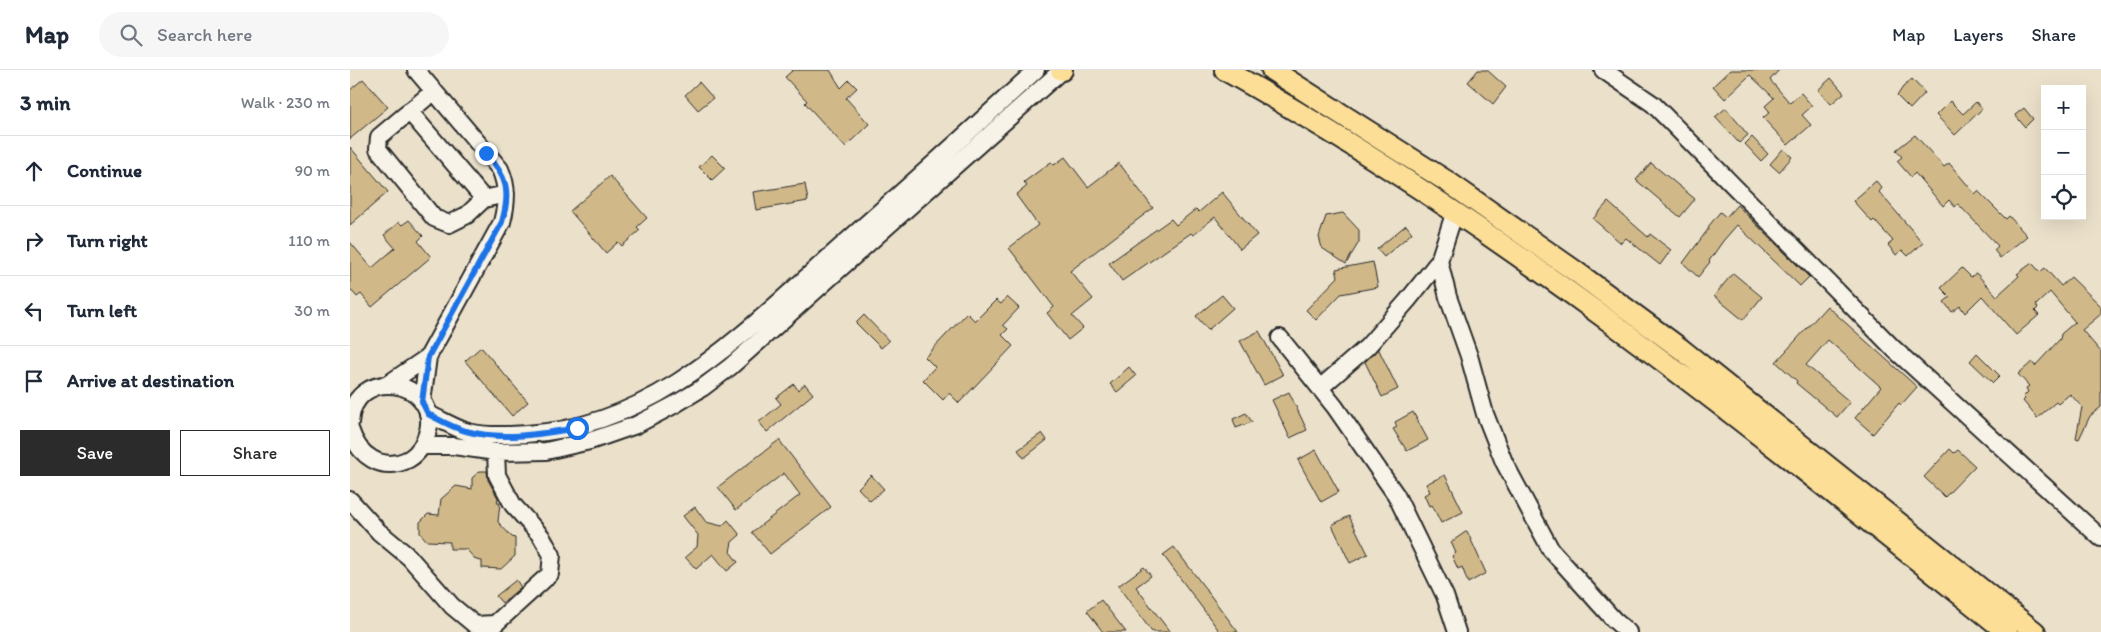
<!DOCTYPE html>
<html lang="en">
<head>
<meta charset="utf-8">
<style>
	:root { --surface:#fff; --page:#f6f6f7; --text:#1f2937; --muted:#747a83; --line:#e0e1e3; --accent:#2b2b2b }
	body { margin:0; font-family:Itim,sans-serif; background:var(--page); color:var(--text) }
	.controls { position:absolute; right:15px; top:15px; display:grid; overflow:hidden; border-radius:0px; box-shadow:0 5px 20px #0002 }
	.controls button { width:45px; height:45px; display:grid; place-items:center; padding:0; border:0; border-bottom:1px solid var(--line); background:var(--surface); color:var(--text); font:25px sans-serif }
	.stop { position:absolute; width:15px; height:15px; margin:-11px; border:4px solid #1a73e8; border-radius:50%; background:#fff }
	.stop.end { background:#1a73e8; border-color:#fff; box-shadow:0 1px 5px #0008 }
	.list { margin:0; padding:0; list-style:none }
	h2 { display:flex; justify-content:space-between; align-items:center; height:65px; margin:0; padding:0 20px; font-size:21px }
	h2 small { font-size:16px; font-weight:400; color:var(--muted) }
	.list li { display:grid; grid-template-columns:32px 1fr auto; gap:15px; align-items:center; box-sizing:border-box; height:70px; padding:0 20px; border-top:1px solid var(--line) }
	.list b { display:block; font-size:19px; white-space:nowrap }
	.list em { font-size:16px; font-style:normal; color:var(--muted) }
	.actions { display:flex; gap:10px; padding:15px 20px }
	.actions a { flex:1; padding:11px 0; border:1px solid var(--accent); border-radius:0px; text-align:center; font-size:18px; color:var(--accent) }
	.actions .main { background:var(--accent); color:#fff }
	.icon { flex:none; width:28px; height:28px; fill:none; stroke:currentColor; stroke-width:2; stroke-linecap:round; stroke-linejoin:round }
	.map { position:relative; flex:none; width:1751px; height:562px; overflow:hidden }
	header { display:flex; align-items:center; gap:30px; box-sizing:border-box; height:70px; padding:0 25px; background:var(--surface); border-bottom:1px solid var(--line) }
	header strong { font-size:24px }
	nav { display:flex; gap:28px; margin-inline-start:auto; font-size:18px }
	.search { width:350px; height:45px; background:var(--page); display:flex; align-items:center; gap:12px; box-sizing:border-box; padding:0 18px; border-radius:28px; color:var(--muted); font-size:19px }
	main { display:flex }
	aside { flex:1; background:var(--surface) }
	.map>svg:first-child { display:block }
	.building { fill:#d0b888; stroke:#2b2b2b }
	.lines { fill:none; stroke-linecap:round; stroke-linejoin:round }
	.minor-casing { stroke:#2b2b2b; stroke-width:20 }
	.major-casing { stroke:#2b2b2b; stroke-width:24 }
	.minor { stroke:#f7f3e8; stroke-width:16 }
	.major { stroke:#fcde96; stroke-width:20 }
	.route { stroke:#1a73e8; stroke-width:6 }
</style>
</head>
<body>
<header>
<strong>Map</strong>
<div class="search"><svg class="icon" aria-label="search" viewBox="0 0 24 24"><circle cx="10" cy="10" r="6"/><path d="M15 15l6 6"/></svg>Search here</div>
<nav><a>Map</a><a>Layers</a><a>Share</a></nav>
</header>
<main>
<aside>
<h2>3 min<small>Walk · 230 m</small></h2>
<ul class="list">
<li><svg class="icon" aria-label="ahead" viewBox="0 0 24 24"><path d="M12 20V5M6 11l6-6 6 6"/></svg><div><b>Continue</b></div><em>90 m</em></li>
<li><svg class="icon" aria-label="right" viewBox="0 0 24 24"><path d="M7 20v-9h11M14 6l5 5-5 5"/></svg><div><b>Turn right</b></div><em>110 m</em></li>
<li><svg class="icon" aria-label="left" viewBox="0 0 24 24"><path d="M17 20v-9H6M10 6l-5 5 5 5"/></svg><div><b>Turn left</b></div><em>30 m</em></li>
<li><svg class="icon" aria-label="arrive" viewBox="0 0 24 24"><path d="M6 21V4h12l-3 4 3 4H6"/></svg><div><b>Arrive at destination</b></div></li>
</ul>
<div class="actions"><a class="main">Save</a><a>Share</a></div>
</aside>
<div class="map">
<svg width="1751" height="562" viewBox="0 0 1751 562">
	<rect width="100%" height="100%" fill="#ebe1cb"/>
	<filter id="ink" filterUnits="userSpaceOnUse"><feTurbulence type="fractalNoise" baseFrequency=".02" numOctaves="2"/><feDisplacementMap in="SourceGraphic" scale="10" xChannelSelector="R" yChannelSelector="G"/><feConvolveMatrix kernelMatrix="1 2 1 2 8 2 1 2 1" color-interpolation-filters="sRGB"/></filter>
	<g filter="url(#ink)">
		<path class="building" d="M443,0H480L491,18L499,10L507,18L496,28L519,54L495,77L455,33L457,31L435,7Z
			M1128,0H1137L1156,17L1143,34L1118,12Z
			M1380,0H1429L1420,10L1440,33L1451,23L1462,36L1452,45L1461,55L1438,75L1413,48L1420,42L1415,36L1424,28L1400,5L1375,29L1363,16Z
			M1481,8L1494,23L1481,34L1468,20Z
			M13,9L38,37L0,69V20Z
			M1562,9L1575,23L1560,39L1547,26L1553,17Z
			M349,12L363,28L348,40L335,25Z
			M1600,31L1613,44L1626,32L1632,39L1605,65L1586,45Z
			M1376,38L1398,65L1389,73L1365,47Z
			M1674,38L1683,49L1675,57L1665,45Z
			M1565,65L1594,97L1599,93L1625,124L1628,121L1656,149L1659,146L1677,166L1650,188L1644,180L1648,176L1608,134L1605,137L1599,130L1593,136L1565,103L1561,107L1547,91L1552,87L1546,80Z
			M1402,67L1418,84L1411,91L1395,74Z
			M0,77L38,122L0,155Z
			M1433,79L1442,87L1429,102L1420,94Z
			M362,85L375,98L362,110L349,97Z
			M715,87L738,117L769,93L803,138L720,201L743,229L722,246L733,258L718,270L697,243L704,237L659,178L688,155L666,125L677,116L674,112L701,92L704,95Z
			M1301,93L1345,129L1330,147L1286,110Z
			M260,106L297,148L287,157L290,160L272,176L268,172L256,183L220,141Z
			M1526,111L1532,118L1529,122L1573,173L1558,186L1552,180L1546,185L1538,175L1543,171L1524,150L1522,152L1503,131Z
			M455,114L458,131L406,140L403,122Z
			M872,122L907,165L890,179L865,147L843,165L841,163L772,211L759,193L821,149L826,155L846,139L849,142Z
			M1258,132L1298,167L1300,164L1321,180L1310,195L1276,168L1271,173L1243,149Z
			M1387,135L1459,207L1450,216L1387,155L1373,171L1359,191L1360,192L1348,207L1333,193L1359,158L1358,157L1370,142L1376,147Z
			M993,143L1009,160V172L996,194L972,178L969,167L976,146Z
			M59,150L73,166L68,171L81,187L22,237L11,224L7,227L0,219V172L22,198L45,178L34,165L49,152L52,155Z
			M1056,155L1062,163L1034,187L1027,179Z
			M1023,192L1028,217L991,224L966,250L956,240L988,207L986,199Z
			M1682,193L1690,202L1695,198L1711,216L1721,207L1751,236V244L1732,260L1751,282V337L1740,346L1729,369L1726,368L1732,337L1720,324L1708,334L1706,332L1687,348L1673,331L1675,329L1673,327L1678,322L1676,318L1679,316L1668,304L1682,292L1685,296L1710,269L1711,264L1725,252L1700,222L1686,235L1688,238L1685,241L1689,245L1666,265L1632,226L1615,243L1610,236L1602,242L1594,232L1600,227L1591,218L1612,198L1621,207L1626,203L1647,226L1669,206L1667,204Z
			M1383,203L1412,227L1393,250L1364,226Z
			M872,225L883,238L858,260L846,246Z
			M657,227L669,238L653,255L658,259L652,265L663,276L609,333L599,323L593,330L573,310L585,297L575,287L617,243L625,251L646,230L651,234Z
			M1477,236L1567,317L1551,335L1549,333L1523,364L1505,348L1531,317L1478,270L1456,295L1500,332L1487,347L1446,313L1447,311L1426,292Z
			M514,245L539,271L531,278L506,253Z
			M909,261L933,305L914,315L890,271Z
			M131,277L178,332L162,346L115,291Z
			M1027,280H1029L1048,319L1032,327L1015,292Z
			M1627,283L1650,306L1643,313L1620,291Z
			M779,297L786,306L767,322L760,314Z
			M444,314L448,320L455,314L463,324L417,362L409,352L431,334L426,328Z
			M939,322L957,360L940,368L922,330Z
			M1063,342L1078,370L1057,381L1043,359L1047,357L1045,352Z
			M896,343L902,352L886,358L883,349Z
			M692,363L697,370L674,388L668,380Z
			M429,370L481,437L420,484L402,462L450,425L434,403L386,440L368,417Z
			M1600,379L1604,383L1608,380L1625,396L1595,427L1574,407Z
			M966,380L989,422L971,432L948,390Z
			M130,401H137L138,410L148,428L147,433H150L148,452L162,467L165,468V486L151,499L132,498V491L126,490L116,479H100V472L77,471L70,463V452L78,444L89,445L91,429L106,416L122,419V408Z
			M521,405L534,419L520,431L508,418Z
			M1095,405L1113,442L1091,453L1082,435L1079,436L1074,425L1080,422L1076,414Z
			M345,437L356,452L372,456L378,450L390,465L382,472L380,482L388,492L377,501L363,484L346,499L335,487L347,477L348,465L333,446Z
			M999,446L1018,484L1000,493L982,455Z
			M1117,461L1136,503L1118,513L1112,497L1108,499L1102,486L1106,483L1101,472Z
			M824,477L888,562H870L813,485Z
			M794,497L801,506L786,517L820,562H802L768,516Z
			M166,510L171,517L152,533L146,526Z
			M751,530L776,562H753L737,541Z"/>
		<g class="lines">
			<g class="minor-casing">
				<path id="minor" d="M66,0L150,99C158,117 157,133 152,152L78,287L72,332
					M1253,0L1303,34L1544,279L1751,468
					M84,21L29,67L28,79L84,148L99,154L117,145L134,129L156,124
					M59,41L134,129
					M1105,141L1089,191L1098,227L1119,286L1135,344L1154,392L1201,480L1264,550L1278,562
					M930,268L985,337L1046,425L1095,526L1107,562
					M38,314L78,287
					M970,318L1017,277L1058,230L1089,191
					M78,344C90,349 103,357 115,361C135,367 155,365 176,364C307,357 395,261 487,180C554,120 621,61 686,0
					M0,353C3,294 90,309 78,361C75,372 69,383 59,389C31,403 8,385 0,359
					M72,376H104L146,382L196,381L240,371L286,355L324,335L352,318L380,297L712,0
					M0,430L29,462L59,487L102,536L125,555L145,554L200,504L202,485L191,466L163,435L147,405L146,382"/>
			</g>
			<g class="major-casing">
				<path id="major" d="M711,0H712
					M875,0C1156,157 1406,361 1657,562
					M922,0L1098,112L1225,201L1331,279L1685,562"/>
			</g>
			<use href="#minor" class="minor"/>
			<use href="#major" class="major"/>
		</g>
	</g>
	<g class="lines" filter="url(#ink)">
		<path class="route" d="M136,83C157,107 161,121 152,152L78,287L72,332L78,344C90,350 103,358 116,361C151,371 192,364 227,358"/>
	</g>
</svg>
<div class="controls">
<button>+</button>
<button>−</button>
<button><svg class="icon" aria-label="locate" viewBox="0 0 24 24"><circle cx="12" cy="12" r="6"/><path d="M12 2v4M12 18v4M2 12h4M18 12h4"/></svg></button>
</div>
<div class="stop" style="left:227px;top:358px"></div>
<div class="stop end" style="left:136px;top:83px"></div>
</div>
</main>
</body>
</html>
